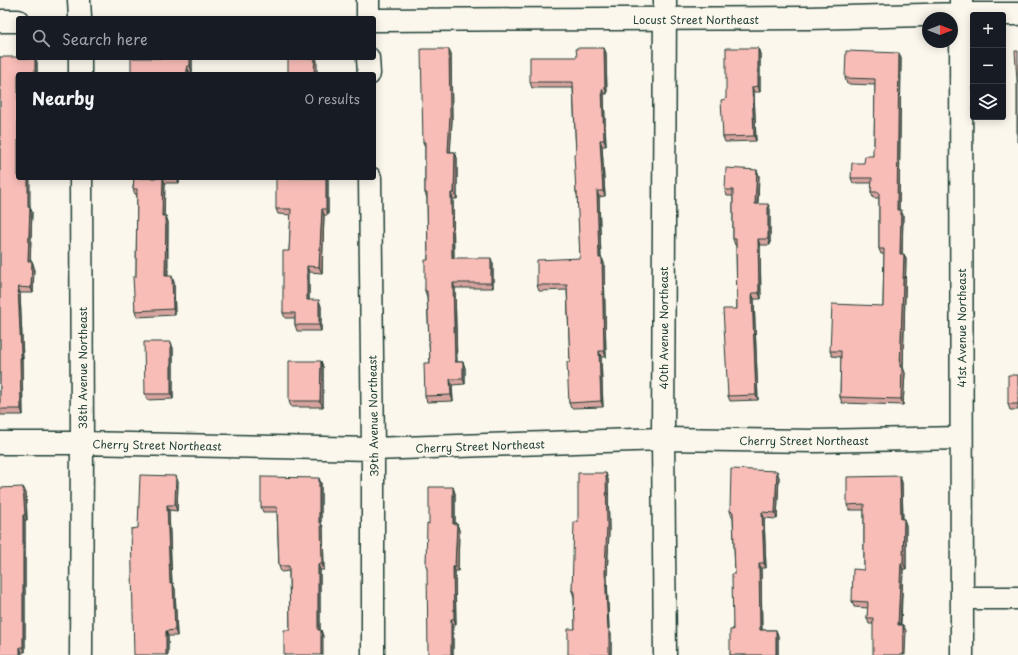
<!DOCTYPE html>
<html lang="en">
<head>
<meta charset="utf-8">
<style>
	:root { --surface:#171b24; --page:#242831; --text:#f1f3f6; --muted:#9ea1a6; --line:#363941 }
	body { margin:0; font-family:"Playpen Sans",sans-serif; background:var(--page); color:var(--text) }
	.controls { position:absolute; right:12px; top:12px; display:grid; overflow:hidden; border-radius:4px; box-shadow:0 2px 10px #0003 }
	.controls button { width:36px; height:36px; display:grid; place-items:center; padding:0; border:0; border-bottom:1px solid var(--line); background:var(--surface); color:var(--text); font:20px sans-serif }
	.compass { position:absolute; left:922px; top:12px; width:36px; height:36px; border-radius:50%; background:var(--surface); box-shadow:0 2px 10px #0003; rotate:90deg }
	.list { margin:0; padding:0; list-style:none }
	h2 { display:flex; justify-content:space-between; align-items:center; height:52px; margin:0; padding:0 16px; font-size:17px }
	h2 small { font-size:13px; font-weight:400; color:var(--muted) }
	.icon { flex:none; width:22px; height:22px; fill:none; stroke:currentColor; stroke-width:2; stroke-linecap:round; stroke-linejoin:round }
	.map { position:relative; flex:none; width:1018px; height:655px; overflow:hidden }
	.search { position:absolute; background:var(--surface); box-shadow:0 2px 10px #0003; left:16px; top:16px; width:360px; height:44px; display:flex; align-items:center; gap:10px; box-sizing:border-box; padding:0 14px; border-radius:4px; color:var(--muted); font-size:15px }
	.panel { position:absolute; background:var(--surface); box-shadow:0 2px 10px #0003; left:16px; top:72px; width:360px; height:108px; border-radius:4px }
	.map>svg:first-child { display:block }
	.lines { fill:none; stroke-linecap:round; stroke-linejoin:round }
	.minor-casing { stroke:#1f3d34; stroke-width:25 }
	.tertiary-casing { stroke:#1f3d34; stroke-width:25 }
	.minor { stroke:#fbf7ec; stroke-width:22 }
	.tertiary { stroke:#fbf7ec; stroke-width:22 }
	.wall { fill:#d6a39e; stroke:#1f3d34 }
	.shaded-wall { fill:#ae8481; stroke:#1f3d34 }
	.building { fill:#f9bdb8; stroke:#1f3d34 }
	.labels { text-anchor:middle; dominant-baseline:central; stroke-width:3; stroke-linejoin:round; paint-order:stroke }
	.street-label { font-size:11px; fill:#1f3d34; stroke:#fbf7ec }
</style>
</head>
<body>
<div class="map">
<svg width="1018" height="655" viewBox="0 0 1018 655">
	<rect width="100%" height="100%" fill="#fbf7ec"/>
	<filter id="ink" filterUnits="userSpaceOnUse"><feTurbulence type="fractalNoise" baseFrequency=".025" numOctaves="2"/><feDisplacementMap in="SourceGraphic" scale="8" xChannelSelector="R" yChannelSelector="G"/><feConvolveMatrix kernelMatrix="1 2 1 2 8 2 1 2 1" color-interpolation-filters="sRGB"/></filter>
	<g filter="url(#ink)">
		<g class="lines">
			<g class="minor-casing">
				<path id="minor" d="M79,0L80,18
					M961,0L962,655
					M368,18V0
					M374,20L809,18L961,14H1018
					M0,21H18
					M80,58V74
					M368,58L369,74
					M81,178L82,443L81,655
					M370,178L373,449V655
					M0,443H82L373,449L663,439L816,441L961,438
					M962,598H1018"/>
			</g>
			<g class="tertiary-casing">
				<path id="tertiary" d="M665,655L663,439L665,0"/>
			</g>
			<use href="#minor" class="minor"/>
			<use href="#tertiary" class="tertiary"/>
		</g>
		<path class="wall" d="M604,48L606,53L607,94H604L606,146H602L605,196L599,197L601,258H602L604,263L606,357H601L603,407L571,408L569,403L570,362L567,290L539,291L537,285L580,258L578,197L576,192V154L573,88H532L530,82Z
			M758,48L760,54V92H754L756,141L725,142L723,137L726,99Z
			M451,54L452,120L450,152H455L457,158V199H453L454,258L493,264V288H455L457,362H463L465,368V384L452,385L453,401L427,402L425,396L430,363L427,297L425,291L428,260L427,198L425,193V147L423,142Z
			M0,57L37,62V74H18L30,207L32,212L30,261H32L34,267L33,293H20L23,359H22L23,415H0Z
			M192,58V72H189V74H131Z
			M901,58L899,210L903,215L902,254L906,259L903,367L905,373L903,405L842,403L840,397L841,357L832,356L830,351L883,306L884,254H881L879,249V198H873L871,192L872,183H853L851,178L864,163L873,156L874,147L875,85L847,84L845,78Z
			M757,170L759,176L758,204L770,209V245H760L761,299H754L758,400L730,401L728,396L737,309L736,245H735L733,239V196H727L725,190Z
			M134,178H179V183H165L164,216H166L168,222V276L174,282L175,315L137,317L135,311L136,277L137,195L135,194L133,189Z
			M328,178V215H324L322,273L309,272V300L321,306V331H297L295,325V318H285L283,313L289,251L291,215L278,214L276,209Z
			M173,348V399L147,400L145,394Z
			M321,361L323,367V407H291L289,401Z
			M1018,375V410H1010L1008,404Z
			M176,476L178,482L177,511L169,510L172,583L175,589L177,636H168V655L138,528Z
			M779,477L777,519L764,518L766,568H761L762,630H776L778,636V655H730L733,630L735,574L733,517H732L730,511Z
			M608,479L609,531L607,577L609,630L611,634V655H568L575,629L574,597L572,591L578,522Z
			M902,482L903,519L906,525V569H903L901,625H903L906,631L873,624H869L867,618L868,608L854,607L852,601L864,570V510H849L847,505Z
			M321,483V523L323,527L324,570H320V630L323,636L290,630L289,571L281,572L279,566L277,512H263L261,507Z
			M23,487L26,493L27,520H25V652L0,655Z
			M455,493V524H457L459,530L458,571H455L456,625H453V655L426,565L429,524Z"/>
		<path class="shaded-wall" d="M604,48L606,53L607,94L605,88Z
			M758,48L760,54V92L758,86Z
			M449,49L451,54L452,120L450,158L448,152Z
			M899,53L901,58L899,215L897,210Z
			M35,58L37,62V74H35Z
			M190,58H192V72L190,66Z
			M315,58H316L317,60V74H314Z
			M187,66L189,72V74H187Z
			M752,87L754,92L756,141L754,136Z
			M602,89L604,94L606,146L604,140Z
			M600,140L602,146L605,196L603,191Z
			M455,152L457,158V199L454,193Z
			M757,170L759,176L757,209L755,204Z
			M28,178H30V212L28,207Z
			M163,178L165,183L164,222L162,216Z
			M177,178H179V183Z
			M326,178H328V215L326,209Z
			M597,191L599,197L601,263L599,258Z
			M451,193L453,199L454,263L452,258Z
			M768,204L770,209V245L768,239Z
			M30,207L32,212L30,267L28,261Z
			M322,209L324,215L322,273L319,267Z
			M901,210L903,215L902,259L900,254Z
			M166,216L168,222L167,282L165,276Z
			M758,239L760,245L761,299L759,293Z
			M904,254L906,259L903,367L905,373L903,405L901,399L900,367Z
			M491,258L493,264V288L491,283Z
			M602,258L604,263L606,357L604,351Z
			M32,261L34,267L33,293L31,288Z
			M307,266L309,272V306L307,300Z
			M172,276L174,282L175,315L173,309Z
			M453,283L455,288L457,368L455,362Z
			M18,287L20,293L23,359L21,353Z
			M752,293L754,299L758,400L756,395Z
			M319,300L321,306V331L319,325Z
			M171,342L173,348V399L171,394Z
			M599,351L601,357L603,407L601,401Z
			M20,353L22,359L23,415L21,409Z
			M321,361L323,367V407L320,401Z
			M463,362L465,368V384L463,379Z
			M450,379L452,385L453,401L451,395Z
			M777,471L779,477L777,519L775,513Z
			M606,473L608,479L609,531L607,577L609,630L611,634V655H609L605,571Z
			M176,476L178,482L177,511L175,505Z
			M900,476L902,482L903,525L901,519Z
			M319,478L321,483V523L323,527L324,570L322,564L319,522Z
			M23,487L26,493L27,520L25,515Z
			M453,487L455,493V530L453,524Z
			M167,505L169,510L172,589L170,583Z
			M762,512L764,518L766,568L764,563Z
			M23,515L25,520V652L23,647Z
			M904,519L906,525V569L903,563Z
			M457,524L459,530L458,571L455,566Z
			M759,563L761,568L762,636L760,630Z
			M901,563L903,569L900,631L898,625Z
			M318,564L320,570V636L318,630Z
			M453,566L455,571L456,625L454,619Z
			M173,583L175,589L177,636L175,630Z
			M451,619L453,625V655H451Z
			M903,625L906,631L905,655H903Z
			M321,630L323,636V655H321Z
			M776,630L778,636V655H776Z
			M166,631L168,636V655H166Z
			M20,647L22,652V655H20Z"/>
		<path class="building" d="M576,48H604L605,88L602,89L604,140H600L603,191H597L599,258H602L604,351H599L601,401L569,403L567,362H570L567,285H537V260L580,258L577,192H576L574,154H576L573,82H530V57H577Z
			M726,48H758V86L752,87L754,136L723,137L721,100L726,99Z
			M421,49H449L450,114L448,152H455L454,193H451L452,258H491V283H453L455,362H463V379H450L451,395L425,396L424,363H430L427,291H425V260H428L427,193H425V142H423Z
			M846,51L899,53L897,210H901L900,254H904L900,367H902L901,399L840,397L841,351H830L832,304L883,306L884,249H879V192H871L872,178H851L852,163H864L865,156H873V147H874L875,79L845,78Z
			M1015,51H1018V142H1017V81Z
			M0,57H18V58H35V74H18V178H28V207H30L28,261H32L31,288L18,287L21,353H20L21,409H0Z
			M131,58H190V66H187V74H131Z
			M288,58H315L314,74H288Z
			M726,168L757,170L755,204H768V239H758L759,293H752L756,395L728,396L723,309H737L736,239H733V190H725Z
			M134,178H163L162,216H166L165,276H172L173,309L135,311L133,277H136L137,189H133Z
			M276,178H326V209H322L319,267L307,266V300H319V325H295V313H283V251H289L291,209H276Z
			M144,342H171V394H145Z
			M289,361H321L320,401H289Z
			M1008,375H1018V404H1008Z
			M731,469L777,471L775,513L762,512L764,563H759L760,630H776V655H730V630H733L732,574H735L733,512L730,511Z
			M578,473H606L607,525L605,571L608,629H609V655H568V629H575L574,591H572L574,522H578Z
			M140,475L176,476L175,505H167L170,583H173L175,630L166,631V655H134L131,529L138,528Z
			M900,476L901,519H904L903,563H901L898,625H903V655H873V618H867L868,602L852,601L853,569L864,570V504L847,505V477Z
			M261,477L319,478V522H321L322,564H318V630H321V655H284V630H290L289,566H279L277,507H261Z
			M23,487L25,515H23V647H20V655H0V488Z
			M429,487H453V524H457L455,566H453L454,619H451V655H428L427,565H426L427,523L429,524Z"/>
	</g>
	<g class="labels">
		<g class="street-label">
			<text x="696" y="19">Locust Street Northeast</text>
			<text transform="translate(663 328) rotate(-90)">40th Avenue Northeast</text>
			<text transform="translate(961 328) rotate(-90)">41st Avenue Northeast</text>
			<text transform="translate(82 368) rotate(-90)">38th Avenue Northeast</text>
			<text transform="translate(373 416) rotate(-91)">39th Avenue Northeast</text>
			<text x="804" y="440">Cherry Street Northeast</text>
			<text transform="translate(157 445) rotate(1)">Cherry Street Northeast</text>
			<text transform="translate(480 446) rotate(-2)">Cherry Street Northeast</text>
		</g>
	</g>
</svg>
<div class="controls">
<button>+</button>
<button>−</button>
<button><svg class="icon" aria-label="layers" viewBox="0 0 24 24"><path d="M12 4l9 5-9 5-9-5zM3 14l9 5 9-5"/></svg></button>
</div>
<svg class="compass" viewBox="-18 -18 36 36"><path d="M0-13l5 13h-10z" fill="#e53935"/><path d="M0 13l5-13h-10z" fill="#9ea1a6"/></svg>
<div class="search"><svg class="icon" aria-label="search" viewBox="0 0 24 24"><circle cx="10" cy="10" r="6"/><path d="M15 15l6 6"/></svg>Search here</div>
<section class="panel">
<h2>Nearby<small>0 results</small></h2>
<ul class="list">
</ul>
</section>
</div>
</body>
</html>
